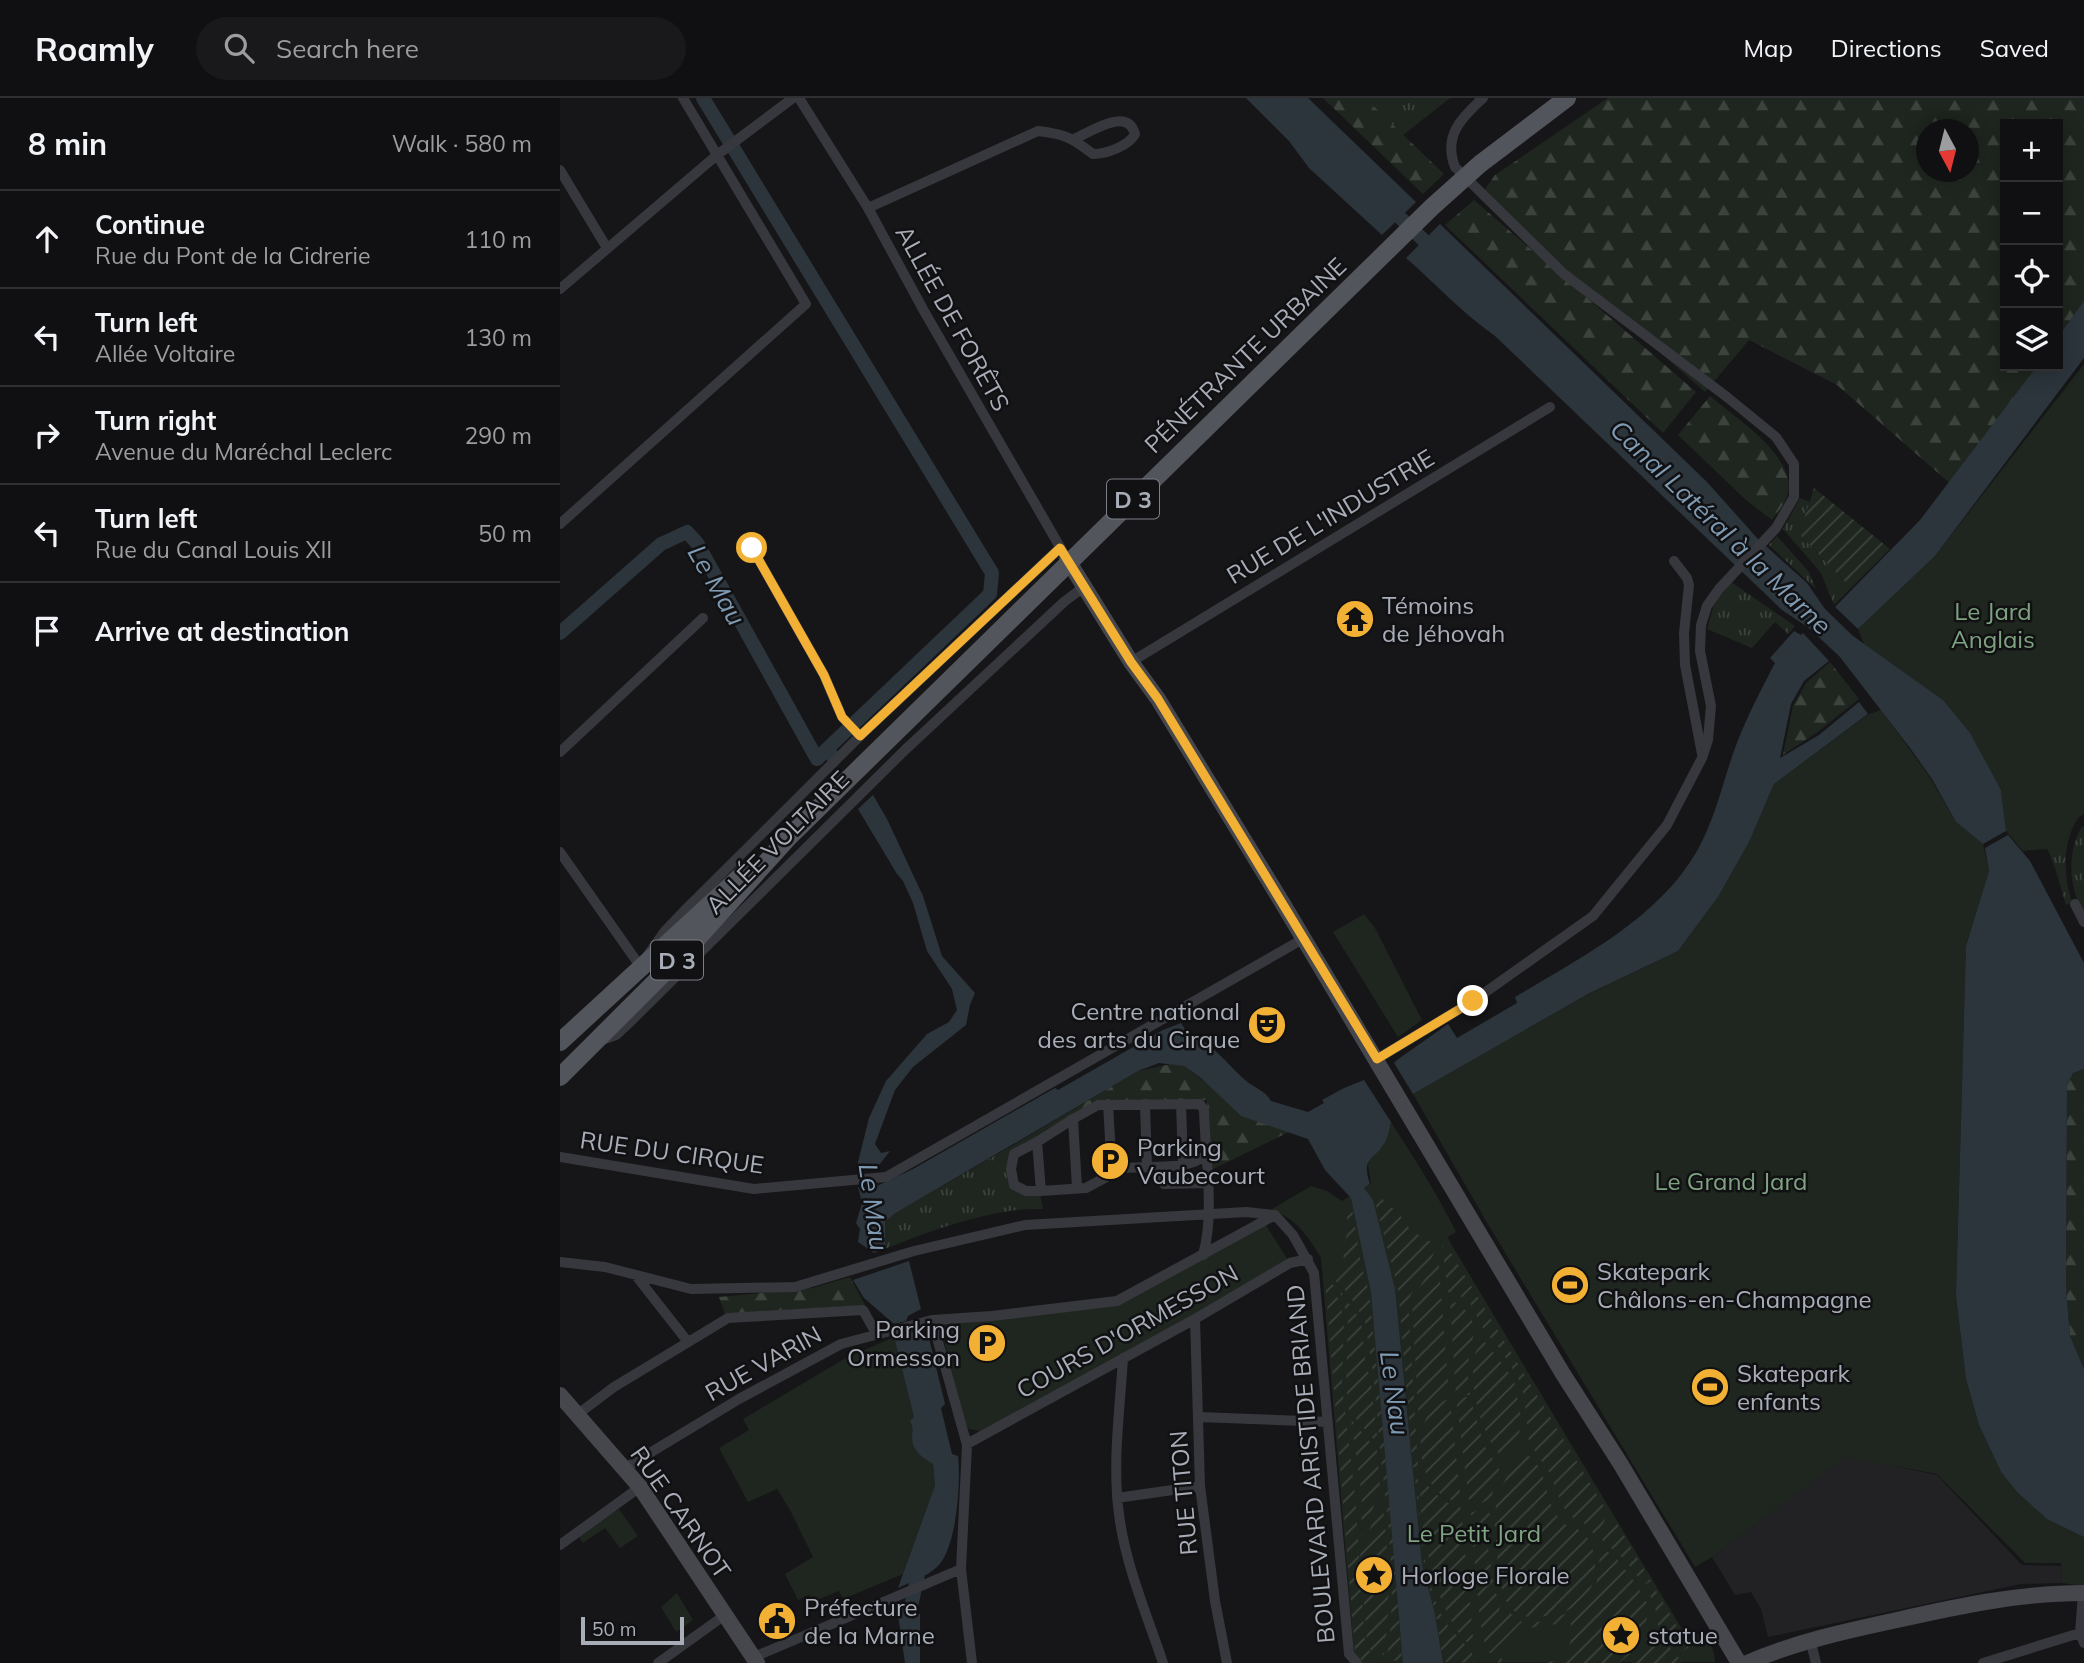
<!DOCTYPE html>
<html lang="en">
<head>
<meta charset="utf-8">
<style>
	:root { --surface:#101012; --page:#19191b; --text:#f1f3f6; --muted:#9c9d9f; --line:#303032 }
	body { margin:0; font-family:Mulish,sans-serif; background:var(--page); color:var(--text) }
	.controls { position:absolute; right:21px; top:21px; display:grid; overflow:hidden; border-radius:0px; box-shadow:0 4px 18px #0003 }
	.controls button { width:63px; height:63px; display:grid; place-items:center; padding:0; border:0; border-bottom:2px solid var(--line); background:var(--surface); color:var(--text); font:35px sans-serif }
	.compass { position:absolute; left:1356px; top:21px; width:63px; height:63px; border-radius:50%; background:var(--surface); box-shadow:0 4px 18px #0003; rotate:173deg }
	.scale { position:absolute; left:21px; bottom:18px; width:103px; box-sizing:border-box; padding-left:7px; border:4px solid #a8adb8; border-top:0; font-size:19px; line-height:24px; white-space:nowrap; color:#a8adb8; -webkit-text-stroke:5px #111113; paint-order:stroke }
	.stop { position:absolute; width:21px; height:21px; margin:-16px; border:5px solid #f2b134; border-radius:50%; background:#fff }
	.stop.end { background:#f2b134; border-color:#fff; box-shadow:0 2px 7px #0008 }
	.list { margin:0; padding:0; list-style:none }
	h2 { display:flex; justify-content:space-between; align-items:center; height:91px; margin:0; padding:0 28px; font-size:30px }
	h2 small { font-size:23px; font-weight:400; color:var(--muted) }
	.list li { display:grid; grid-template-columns:46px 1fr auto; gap:21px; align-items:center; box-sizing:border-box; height:98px; padding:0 28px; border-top:2px solid var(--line) }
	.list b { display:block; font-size:26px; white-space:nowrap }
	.list p { margin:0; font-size:23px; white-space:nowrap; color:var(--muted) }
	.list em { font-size:23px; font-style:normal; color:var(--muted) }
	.icon { flex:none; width:38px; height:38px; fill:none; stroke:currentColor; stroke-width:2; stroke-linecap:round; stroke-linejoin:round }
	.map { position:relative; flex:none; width:1524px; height:1565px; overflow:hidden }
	header { display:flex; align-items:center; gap:42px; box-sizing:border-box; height:98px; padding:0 35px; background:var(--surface); border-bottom:2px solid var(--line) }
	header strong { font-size:33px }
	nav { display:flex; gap:38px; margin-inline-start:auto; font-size:24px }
	.search { width:490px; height:63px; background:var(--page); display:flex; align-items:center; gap:18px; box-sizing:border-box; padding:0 24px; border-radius:38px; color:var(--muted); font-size:26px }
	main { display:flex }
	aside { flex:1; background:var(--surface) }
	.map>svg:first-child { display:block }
	.built { fill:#222225 }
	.grass { fill:url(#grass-tufts) }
	.forest { fill:url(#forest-firs); fill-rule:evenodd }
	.park { fill:#1e261f }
	.garden { fill:url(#garden-furrows) }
	.water { fill:#2c353c }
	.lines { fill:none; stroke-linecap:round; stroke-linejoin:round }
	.canal { stroke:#2c353c; stroke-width:14 }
	.minor { stroke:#37383d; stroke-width:10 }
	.secondary { stroke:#45474d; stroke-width:16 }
	.primary { stroke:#53555c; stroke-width:18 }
	.route { stroke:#f2b134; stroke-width:9 }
	.labels { text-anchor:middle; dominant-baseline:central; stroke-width:5; stroke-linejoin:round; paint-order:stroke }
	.shield { fill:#111113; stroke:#7b7e86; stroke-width:2 }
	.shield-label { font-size:23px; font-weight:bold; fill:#a8adb8 }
	.street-label { font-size:24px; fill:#a8adb8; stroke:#111113 }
	.poi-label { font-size:24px; fill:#a8adb8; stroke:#111113; text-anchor:start }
	.park-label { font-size:24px; fill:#7fa381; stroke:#111113 }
	.water-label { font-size:26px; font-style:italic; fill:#7f9bb3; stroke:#111113 }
</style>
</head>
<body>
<header>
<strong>Roamly</strong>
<div class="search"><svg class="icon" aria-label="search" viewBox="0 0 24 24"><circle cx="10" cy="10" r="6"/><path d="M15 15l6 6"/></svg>Search here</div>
<nav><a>Map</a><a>Directions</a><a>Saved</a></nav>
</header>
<main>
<aside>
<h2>8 min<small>Walk · 580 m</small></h2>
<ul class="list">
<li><svg class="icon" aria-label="ahead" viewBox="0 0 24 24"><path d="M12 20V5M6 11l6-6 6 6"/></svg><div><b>Continue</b><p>Rue du Pont de la Cidrerie</p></div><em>110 m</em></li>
<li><svg class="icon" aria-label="left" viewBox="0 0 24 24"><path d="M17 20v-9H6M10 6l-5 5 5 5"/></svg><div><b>Turn left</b><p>Allée Voltaire</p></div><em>130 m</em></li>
<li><svg class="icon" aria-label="right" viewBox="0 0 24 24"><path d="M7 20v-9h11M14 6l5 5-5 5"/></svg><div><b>Turn right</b><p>Avenue du Maréchal Leclerc</p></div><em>290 m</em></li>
<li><svg class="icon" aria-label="left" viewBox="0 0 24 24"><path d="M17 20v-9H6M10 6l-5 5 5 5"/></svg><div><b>Turn left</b><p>Rue du Canal Louis XII</p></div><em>50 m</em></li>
<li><svg class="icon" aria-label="arrive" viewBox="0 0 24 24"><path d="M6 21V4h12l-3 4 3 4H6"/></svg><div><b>Arrive at destination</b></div></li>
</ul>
</aside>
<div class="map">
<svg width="1524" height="1565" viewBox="0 0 1524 1565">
	<defs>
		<pattern id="grass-tufts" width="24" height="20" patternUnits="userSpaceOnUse" patternTransform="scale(1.75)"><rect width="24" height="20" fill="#1e261f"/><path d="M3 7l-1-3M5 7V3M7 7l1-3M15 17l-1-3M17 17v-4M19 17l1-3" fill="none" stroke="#3c433d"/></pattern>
		<pattern id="forest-firs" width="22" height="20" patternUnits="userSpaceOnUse" patternTransform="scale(1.75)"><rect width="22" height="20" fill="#1e261f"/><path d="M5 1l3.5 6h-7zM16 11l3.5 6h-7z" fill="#3c433d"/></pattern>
		<pattern id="garden-furrows" width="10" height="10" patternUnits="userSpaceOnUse" patternTransform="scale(1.75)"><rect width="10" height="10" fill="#1e261f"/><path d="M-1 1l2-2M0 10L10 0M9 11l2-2" fill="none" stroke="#3c433d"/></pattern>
	</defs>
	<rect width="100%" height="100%" fill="#161618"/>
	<path class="built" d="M1286,1358L1377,1377L1462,1467L1501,1468L1502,1485L1461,1486L1208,1539L1201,1511L1191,1494L1175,1497L1152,1459Z"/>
	<path class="grass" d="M802,0H890L842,38Z
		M1240,400L1250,404L1239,436L1291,490L1274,507L1261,475L1223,431Z
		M1217,438L1249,474L1256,491L1209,447Z
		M1171,484L1235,528L1228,536L1215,524L1192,550L1147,531L1154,507Z
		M1518,720C1502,745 1503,777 1512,804L1506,807L1495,770L1479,729Z
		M1522,728L1524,729V817C1509,788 1506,757 1522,728Z
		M510,1019L451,1054L453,1090L480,1096L483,1111C435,1109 369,1133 325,1151V1123L334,1116L448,1050Z"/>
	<path class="forest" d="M763,0H805L884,76L863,96Z
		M1048,0H1524V212L1498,247V26H1445V268H1482L1392,387L1277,287L1189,242L1145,294L1000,167L923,94L935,77ZM1366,32H1408V74H1366Z
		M914,102L1136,294L1103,335L885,127Z
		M1150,298C1174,319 1240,360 1227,398C1224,407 1217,415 1212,422L1186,402L1118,337Z
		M1270,564L1299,601L1256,635L1223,657L1233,608L1246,585Z
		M611,966L624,968L648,986L681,1018L729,1034L651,1072L647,1002L559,1003L510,1019L448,1050L578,973Z
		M1524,971V1271L1510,1238L1506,1190L1507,987L1513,975Z
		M290,1179L305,1207L165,1216L159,1199L253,1190Z"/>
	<path class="park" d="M1524,266V716L1518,720L1500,750L1463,753L1446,733L1441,692L1383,602L1304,546L1298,531L1375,458Z
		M1321,612L1369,678L1396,724L1423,746L1429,773L1406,848L1396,1198L1406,1281L1419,1327L1441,1374L1457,1394L1490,1422L1524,1438V1488L1502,1485L1501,1465H1465L1377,1376L1286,1359L1152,1459L1135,1469L926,1123L853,996L1025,898L1118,853L1156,802L1189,744L1214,686L1309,616Z
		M804,816L815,830L862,922L838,939L773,834Z
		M831,1024C854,1060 877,1095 896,1134L888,1139L890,1144L1128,1541L1138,1536C1151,1545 1154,1549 1155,1564L801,1565L794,1555L761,1160C748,1137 736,1122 712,1111L751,1088L767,1093L782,1103L811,1086L808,1066L814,1055L824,1047Z
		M704,1124L728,1162L634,1219L421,1333L409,1331L403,1323L380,1225L557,1203Z
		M334,1239L354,1319L352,1341L354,1350L361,1358L373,1366L375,1387L343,1476L283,1501L279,1493L252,1504L249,1497L238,1502L225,1476L253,1459L230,1412L217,1391L188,1404L159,1350L189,1332L183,1321L284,1261Z
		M59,1411L78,1438L60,1450L45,1430L23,1445L18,1438Z
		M117,1495L133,1522L116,1534L101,1509Z"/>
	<path class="garden" d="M1254,390L1330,451L1291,490L1239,436Z
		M820,1097L826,1106L836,1112L850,1131L866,1142L879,1146L848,1202L858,1369H853L838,1190L814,1100Z
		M792,1111L801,1166L809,1194L827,1372H822L814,1283L805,1223L788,1195L773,1180L779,1176L777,1170L786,1164L780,1151C789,1138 789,1129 786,1114Z
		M882,1148H887L1048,1415L1037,1440L1027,1427L1010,1418L1002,1407L989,1374L969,1344L964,1298L959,1282L941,1252L925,1234L908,1201L888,1194Z
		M878,1157L889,1297C872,1300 865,1312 859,1327L852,1203Z
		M765,1180L774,1188L784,1221L782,1288L795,1397L805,1545L811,1556L804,1565L795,1554Z
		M779,1191L801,1223L805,1261L811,1285L818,1346L789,1313L786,1285L788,1220Z
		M890,1202C905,1208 910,1217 916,1231C908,1251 906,1276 910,1297L896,1298Z
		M922,1242L927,1246L954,1282L961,1320L959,1337L946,1362C920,1344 901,1267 922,1242Z
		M910,1299L924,1347L939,1371L931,1401L921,1405L909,1403L896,1300Z
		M890,1301L901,1404C854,1401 845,1310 890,1301Z
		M791,1321L817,1353L821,1400L816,1403L801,1439L802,1399Z
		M966,1356C988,1370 983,1396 996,1416C1006,1433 1016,1426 1025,1437C1039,1453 1038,1487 1023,1502C1011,1514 990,1519 973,1519C940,1519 940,1481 937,1457C934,1425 931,1404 949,1375C954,1367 956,1360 966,1356Z
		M854,1371H858C858,1418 862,1480 884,1522C892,1535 915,1553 916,1565L883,1564L877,1522L864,1467Z
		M823,1376H828L842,1563L829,1562L827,1559C837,1498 829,1437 823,1376Z
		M861,1381L883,1403L901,1410L914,1550C878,1528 855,1420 861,1381Z
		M820,1408C826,1416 825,1429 826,1440C830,1480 829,1517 824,1557L812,1555L807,1545L800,1453Z
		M920,1411L929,1414C934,1427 922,1440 913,1450L911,1415Z
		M1052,1417L1091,1483L1084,1487L1066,1463L1041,1441Z
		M924,1443H927L935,1494L941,1504L936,1525L940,1526L945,1511L962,1524L931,1555H927L920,1524L914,1455Z
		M1040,1448L1056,1460L1074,1483L1088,1507L1086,1528L1070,1556L1059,1565H985L1008,1559L1012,1531L1010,1524L969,1530L943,1549L941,1559L943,1565H938L939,1550L965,1525L988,1523L1024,1508L1035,1492L1039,1472Z
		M1093,1487L1129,1549L1118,1556L1108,1538L1098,1529V1518L1088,1492Z
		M1093,1534L1098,1535L1123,1565H1072Z"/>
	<path class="water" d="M686,0H748L856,104L822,137L749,70L729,43Z
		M880,126L1147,384L1198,441L1247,485L1265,511L1293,538L1383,602L1410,635L1441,692L1446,733L1423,746L1396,724L1372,681L1350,650L1280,559L1249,530L1222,512L935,238C902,215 876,186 846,160Z
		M1524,203V260L1375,458L1298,531L1275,509L1360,422L1477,268H1498V239Z
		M1234,533L1241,537L1243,535L1269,563L1244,583L1231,606L1220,660L1259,637L1299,604L1308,616L1214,686L1189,744L1158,799L1118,853L1028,896L853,996L834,965L837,962L888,926L897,940L957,905L955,899C1020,860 1098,821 1137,753C1155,721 1162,687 1174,653C1185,622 1200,594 1215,565L1210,560Z
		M313,697L327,721L363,798L382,858L415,895L410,907L406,927L353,969L335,992L315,1046L321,1055L330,1053L316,1071L298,1073L299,1068H297L309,1020L326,983L367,936L389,924L397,912L392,891L367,853L353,805L343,783L337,776L298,711Z
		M1448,737L1470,763L1524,865V971L1513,975L1507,987L1506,1190L1510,1238L1524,1271V1439L1487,1421L1457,1394L1441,1374L1419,1327L1406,1281L1396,1198L1406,848L1429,773L1425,750Z
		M621,925L628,936C652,944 666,965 685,982C694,990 705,992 711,1003L748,1014L764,1005L762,1002L784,990L804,982L831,1024C829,1031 828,1041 824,1046C813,1063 801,1060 810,1086L804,1090L813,1102L835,1191L862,1467L874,1512L883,1565H843L811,1194L791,1100L765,1072L748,1041L681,1018L641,980L624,968L599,965L578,973L334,1116L325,1124V1151L314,1155L298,1144L300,1131L296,1125L302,1105L298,1089L317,1088L353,1071L495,990L498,992L603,932Z
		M349,1163L361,1211L348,1218L346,1223L334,1226L304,1200L293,1182Z
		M348,1233L363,1235L369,1240L385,1306L381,1310L392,1356L398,1358C401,1383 397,1451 377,1469C366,1479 351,1484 338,1490L375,1387L373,1366C363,1360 352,1353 352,1340C352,1332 354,1331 350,1323L354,1319L334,1239L337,1236Z
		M356,1502L357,1516H360V1565H345L337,1510Z"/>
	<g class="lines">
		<path class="canal" d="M143,0L432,475L430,496L267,651
			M828,108L876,154
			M0,535L101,446L127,434L137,445L257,661L267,651L273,659
			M348,1522L361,1463"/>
		<path class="minor" d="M239,0L308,110L364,213L504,456
			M0,72L47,150
			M308,110L478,33C505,36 512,40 533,56C546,56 569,48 575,36C567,8 531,34 514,41
			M0,191L157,57L233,0
			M0,426L246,206L123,0
			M192,450L264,577L282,619L300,638
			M1114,463L1127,480L1129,487L1124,535L1125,567L1142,656
			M571,564L990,309
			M0,654L143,520
			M0,754L80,868L105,833L127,810L300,638L500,450
			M1515,806L1524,824
			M42,942L56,937L70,924L345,652L505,503L524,489
			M817,961L913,903L1033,818L1107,727L1142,660L1148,642L1151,608L1140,553L1141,527L1147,508L1159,491L1216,430L1234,399V366L1216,339L1167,299L1004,176L895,69C883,38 901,20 923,0
			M621,1005L623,1067
			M548,1006L552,1076
			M585,1006L587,1069
			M513,1021L517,1090
			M477,1044L454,1056L451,1071L454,1087L466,1093H481
			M0,1059L194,1091L326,1079L743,841
			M588,1069C608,1068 629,1070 645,1058
			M643,1157C655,1116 645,1056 644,1012L640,1006L538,1007L513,1021L477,1044L481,1093L526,1090L563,1070L588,1069L604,1086L647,1085
			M0,1164L45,1169L131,1191L235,1189L354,1153L465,1127L686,1114L715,1117L733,1137L754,1175L789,1556L797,1565
			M77,1179L128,1244
			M635,1221L640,1388L655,1503L667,1565
			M372,1222L407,1347L401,1471L412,1565
			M563,1260C560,1311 552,1365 559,1416C565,1466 587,1517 603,1565
			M18,1316L54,1289L168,1220L303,1212L317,1237
			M638,1319L768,1324
			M407,1346L635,1221L730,1165L748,1161
			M65,1370L179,1301L281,1246L372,1222L432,1218L557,1203L715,1117
			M557,1400L640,1388
			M0,1447L80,1389
			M1523,1495L1520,1535L1524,1545
			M1250,1541L1256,1565
			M194,1559L401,1471
			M98,1565L165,1517
			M1423,1565L1520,1535"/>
		<path class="secondary" d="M507,461L571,564L598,601L723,806L1003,1276L1060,1365L1179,1565
			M0,1297L80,1389L197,1565
			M1187,1565C1235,1544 1286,1533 1337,1522C1399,1508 1460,1495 1524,1495"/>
		<path class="primary" d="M0,944L185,774
			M0,979L127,852L229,739L872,109L920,66L1007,0"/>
	</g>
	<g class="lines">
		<path class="route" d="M192,450L264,577L282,619L300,638L500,450L571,564L598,601L817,961L913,903"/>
	</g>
	<defs>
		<g id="temple-disc" transform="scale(2.0125)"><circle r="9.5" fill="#f2b134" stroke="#111113"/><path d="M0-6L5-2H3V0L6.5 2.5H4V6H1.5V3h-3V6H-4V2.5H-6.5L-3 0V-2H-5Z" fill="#111"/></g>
		<g id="theatre-disc" transform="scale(2.0125)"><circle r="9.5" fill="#f2b134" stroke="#111113"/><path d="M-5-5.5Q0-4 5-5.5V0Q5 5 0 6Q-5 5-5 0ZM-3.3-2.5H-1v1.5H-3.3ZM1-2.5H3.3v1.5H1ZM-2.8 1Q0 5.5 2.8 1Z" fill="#111"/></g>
		<g id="parking-disc" transform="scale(2.0125)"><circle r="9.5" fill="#f2b134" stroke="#111113"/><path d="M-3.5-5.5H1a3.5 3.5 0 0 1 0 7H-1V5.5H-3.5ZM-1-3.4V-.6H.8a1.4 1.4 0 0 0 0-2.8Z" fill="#111"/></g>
		<g id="stadium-disc" transform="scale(2.0125)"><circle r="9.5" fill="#f2b134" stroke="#111113"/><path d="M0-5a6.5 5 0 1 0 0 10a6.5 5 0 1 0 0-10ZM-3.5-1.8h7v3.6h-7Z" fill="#111"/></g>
		<g id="sight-disc" transform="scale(2.0125)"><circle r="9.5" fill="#f2b134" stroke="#111113"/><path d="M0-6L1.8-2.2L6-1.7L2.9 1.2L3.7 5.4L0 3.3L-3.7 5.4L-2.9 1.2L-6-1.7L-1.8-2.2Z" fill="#111"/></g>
		<g id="civic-disc" transform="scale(2.0125)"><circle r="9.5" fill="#f2b134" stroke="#111113"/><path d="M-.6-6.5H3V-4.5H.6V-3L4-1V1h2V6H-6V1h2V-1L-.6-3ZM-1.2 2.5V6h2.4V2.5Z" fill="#111"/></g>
	</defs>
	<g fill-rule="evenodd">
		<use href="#temple-disc" x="795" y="521"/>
		<use href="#theatre-disc" x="707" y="927"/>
		<use href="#parking-disc" x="550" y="1063"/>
		<use href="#stadium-disc" x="1010" y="1187"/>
		<use href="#parking-disc" x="427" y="1245"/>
		<use href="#stadium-disc" x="1150" y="1289"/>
		<use href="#sight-disc" x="814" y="1477"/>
		<use href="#civic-disc" x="217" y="1523"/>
		<use href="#sight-disc" x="1061" y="1537"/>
	</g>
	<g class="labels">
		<g class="shield">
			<rect x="547" y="381.5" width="52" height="39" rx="5"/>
			<rect x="91" y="842.5" width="52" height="39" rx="5"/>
		</g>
		<g class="shield-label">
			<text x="573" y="401">D 3</text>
			<text x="117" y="862">D 3</text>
		</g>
		<g class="street-label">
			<text transform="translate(393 220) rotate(61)">ALLÉE DE FORÊTS</text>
			<text transform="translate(685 257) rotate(-44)">PÉNÉTRANTE URBAINE</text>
			<text transform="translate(770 418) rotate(-31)">RUE DE L'INDUSTRIE</text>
			<text transform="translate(217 744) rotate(-45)">ALLÉE VOLTAIRE</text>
			<text transform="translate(112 1054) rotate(8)">RUE DU CIRQUE</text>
			<text transform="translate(567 1233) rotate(-29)">COURS D'ORMESSON</text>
			<text transform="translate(203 1265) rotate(-29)">RUE VARIN</text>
			<text transform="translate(750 1366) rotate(-95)">BOULEVARD ARISTIDE BRIAND</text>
			<text transform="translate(623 1395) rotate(-95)">RUE TITON</text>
			<text transform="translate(121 1414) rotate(55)">RUE CARNOT</text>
		</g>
		<g class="poi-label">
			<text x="822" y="507">Témoins<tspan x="822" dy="28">de Jéhovah</tspan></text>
			<text x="680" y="913" text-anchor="end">Centre national<tspan x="680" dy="28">des arts du Cirque</tspan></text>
			<text x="577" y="1049">Parking<tspan x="577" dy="28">Vaubecourt</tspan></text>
			<text x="1037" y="1173">Skatepark<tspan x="1037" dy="28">Châlons-en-Champagne</tspan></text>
			<text x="400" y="1231" text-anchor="end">Parking<tspan x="400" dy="28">Ormesson</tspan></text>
			<text x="1177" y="1275">Skatepark<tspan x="1177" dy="28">enfants</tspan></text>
			<text x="841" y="1477">Horloge Florale</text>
			<text x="244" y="1509">Préfecture<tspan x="244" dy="28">de la Marne</tspan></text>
			<text x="1088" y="1537">statue</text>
		</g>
		<g class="park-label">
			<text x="1433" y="513">Le Jard<tspan x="1433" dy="28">Anglais</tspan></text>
			<text x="1171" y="1083">Le Grand Jard</text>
			<text x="914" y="1435">Le Petit Jard</text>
		</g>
		<g class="water-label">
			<text transform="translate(1161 429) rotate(44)">Canal Latéral à la Marne</text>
			<text transform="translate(157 487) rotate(60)">Le Mau</text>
			<text transform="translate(314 1109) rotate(82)">Le Mau</text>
			<text transform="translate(835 1295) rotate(82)">Le Nau</text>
		</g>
	</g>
</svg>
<div class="controls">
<button>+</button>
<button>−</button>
<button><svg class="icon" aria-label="locate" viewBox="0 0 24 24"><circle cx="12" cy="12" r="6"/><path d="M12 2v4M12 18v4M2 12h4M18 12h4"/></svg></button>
<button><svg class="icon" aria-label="layers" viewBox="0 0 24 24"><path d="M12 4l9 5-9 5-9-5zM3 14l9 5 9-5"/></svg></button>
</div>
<svg class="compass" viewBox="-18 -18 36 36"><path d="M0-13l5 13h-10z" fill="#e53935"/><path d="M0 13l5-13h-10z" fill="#9c9d9f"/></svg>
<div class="scale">50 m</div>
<div class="stop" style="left:192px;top:450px"></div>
<div class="stop end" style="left:913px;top:903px"></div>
</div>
</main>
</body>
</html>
